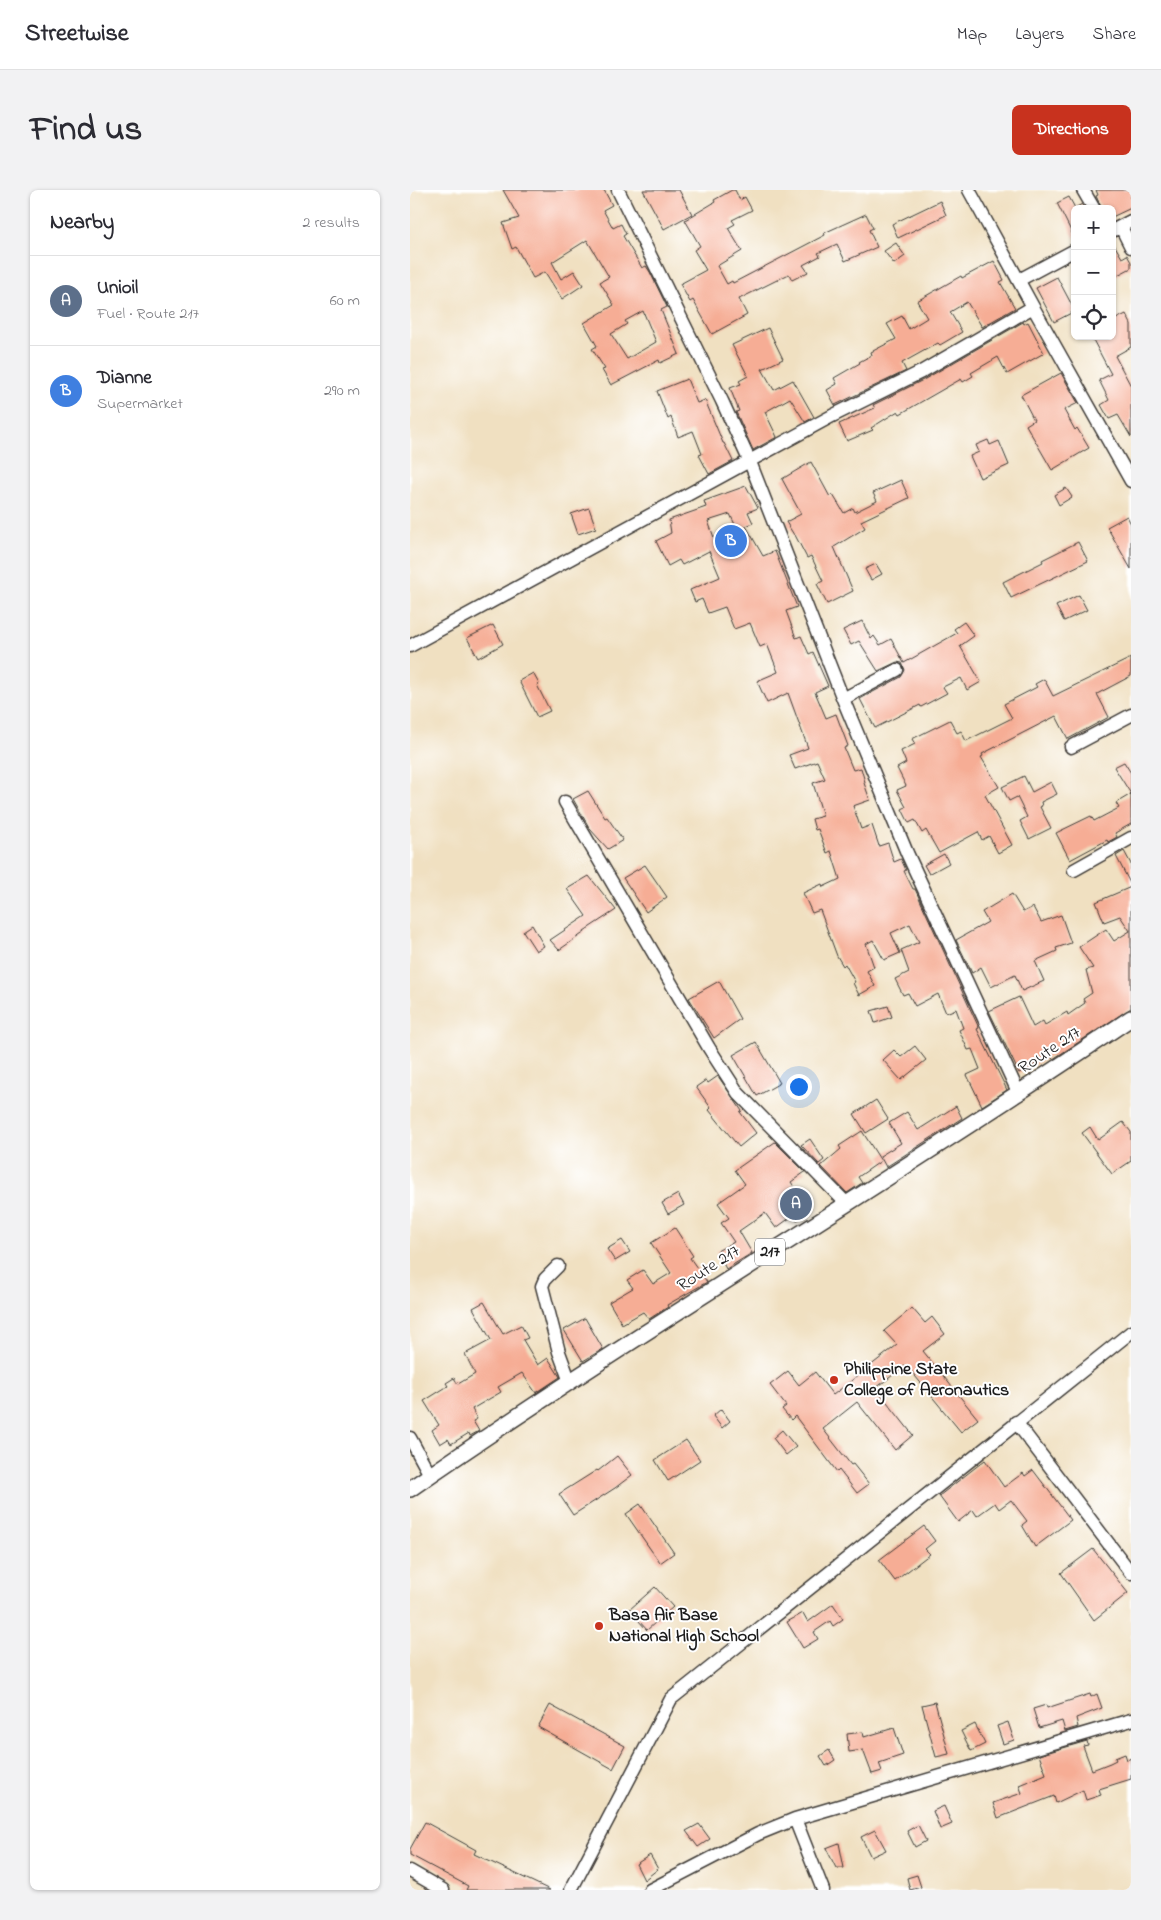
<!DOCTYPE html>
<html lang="en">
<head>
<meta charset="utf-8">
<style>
	:root { --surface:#fff; --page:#f2f2f3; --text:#2b2b33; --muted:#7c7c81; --line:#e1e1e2; --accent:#c8321e }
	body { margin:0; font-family:"Indie Flower",sans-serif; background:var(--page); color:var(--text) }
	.controls { position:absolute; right:15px; top:15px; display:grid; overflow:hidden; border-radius:8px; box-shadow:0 1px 4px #0004 }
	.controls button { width:45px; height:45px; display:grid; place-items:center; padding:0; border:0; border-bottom:1px solid var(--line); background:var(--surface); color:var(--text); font:25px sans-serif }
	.you { position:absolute; left:388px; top:896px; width:18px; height:18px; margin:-12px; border:4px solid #fff; border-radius:50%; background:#1a73e8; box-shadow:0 0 0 8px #1a73e833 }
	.badge { display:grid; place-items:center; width:32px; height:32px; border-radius:50%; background:var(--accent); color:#fff; font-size:16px; font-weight:700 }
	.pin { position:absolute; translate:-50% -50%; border:2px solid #fff; box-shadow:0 1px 5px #0006 }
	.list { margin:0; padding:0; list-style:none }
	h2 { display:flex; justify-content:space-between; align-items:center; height:65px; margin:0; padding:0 20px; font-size:21px }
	h2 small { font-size:16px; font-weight:400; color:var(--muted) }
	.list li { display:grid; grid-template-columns:32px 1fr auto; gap:15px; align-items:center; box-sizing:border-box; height:90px; padding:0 20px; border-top:1px solid var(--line) }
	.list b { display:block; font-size:19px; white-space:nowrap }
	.list p { margin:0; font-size:16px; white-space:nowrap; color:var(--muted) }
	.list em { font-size:16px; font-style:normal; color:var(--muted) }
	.icon { flex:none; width:28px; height:28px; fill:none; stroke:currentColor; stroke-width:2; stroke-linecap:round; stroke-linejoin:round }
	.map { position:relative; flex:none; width:721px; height:1700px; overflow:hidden; border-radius:8px }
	header { display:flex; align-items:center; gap:30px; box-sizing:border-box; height:70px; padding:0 25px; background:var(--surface); border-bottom:1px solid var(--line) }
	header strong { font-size:24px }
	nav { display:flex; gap:28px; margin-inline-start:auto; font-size:18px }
	.intro { display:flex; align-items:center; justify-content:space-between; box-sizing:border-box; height:120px; padding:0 30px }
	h1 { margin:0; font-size:35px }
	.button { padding:12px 22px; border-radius:8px; background:var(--accent); color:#fff; font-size:18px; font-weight:700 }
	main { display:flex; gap:30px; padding:0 30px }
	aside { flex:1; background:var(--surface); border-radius:8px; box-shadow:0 1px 4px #0004 }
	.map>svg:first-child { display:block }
	.building { fill:#f6ad95; fill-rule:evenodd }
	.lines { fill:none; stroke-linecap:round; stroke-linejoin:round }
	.minor-casing { stroke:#3c3935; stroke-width:15 }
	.major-casing { stroke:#3c3935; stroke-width:18 }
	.minor { stroke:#fff; stroke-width:12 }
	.major { stroke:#fff; stroke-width:15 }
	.poi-dot { fill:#c8321e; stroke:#fff; stroke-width:2 }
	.labels { text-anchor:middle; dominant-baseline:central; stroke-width:4; stroke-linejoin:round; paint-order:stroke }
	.shield { fill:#fff; stroke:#606060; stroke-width:1 }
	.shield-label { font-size:16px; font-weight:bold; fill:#1c1c1c }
	.street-label { font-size:18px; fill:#1c1c1c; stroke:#fff }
	.poi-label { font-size:18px; font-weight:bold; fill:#1c1c1c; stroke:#fff; text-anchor:start }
</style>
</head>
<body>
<header>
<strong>Streetwise</strong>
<nav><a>Map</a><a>Layers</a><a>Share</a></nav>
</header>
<div class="intro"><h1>Find us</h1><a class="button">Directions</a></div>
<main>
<aside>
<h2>Nearby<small>2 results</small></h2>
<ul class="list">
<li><span class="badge" style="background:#5c6f8a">A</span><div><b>Unioil</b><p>Fuel · Route 217</p></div><em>60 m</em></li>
<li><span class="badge" style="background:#3f7fe0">B</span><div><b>Dianne</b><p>Supermarket</p></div><em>290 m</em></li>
</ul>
</aside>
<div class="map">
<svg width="721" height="1700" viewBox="0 0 721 1700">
	<rect width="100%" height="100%" fill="#fff"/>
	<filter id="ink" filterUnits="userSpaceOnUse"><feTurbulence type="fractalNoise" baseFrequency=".02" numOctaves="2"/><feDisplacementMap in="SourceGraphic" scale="10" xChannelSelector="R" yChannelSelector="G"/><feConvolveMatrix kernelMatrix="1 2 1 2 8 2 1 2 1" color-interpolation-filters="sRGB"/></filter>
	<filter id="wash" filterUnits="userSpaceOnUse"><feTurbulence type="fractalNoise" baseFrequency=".0096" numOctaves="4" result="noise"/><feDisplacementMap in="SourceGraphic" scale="20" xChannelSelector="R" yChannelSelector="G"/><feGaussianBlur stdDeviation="1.12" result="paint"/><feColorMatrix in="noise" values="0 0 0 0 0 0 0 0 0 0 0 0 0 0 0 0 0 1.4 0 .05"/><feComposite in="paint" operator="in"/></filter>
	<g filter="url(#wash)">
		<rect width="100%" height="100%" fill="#f0e0c1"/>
		<g id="blocks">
			<path class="building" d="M93,0H194L202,15L193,20L203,38L211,34L216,44L213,46L232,78L236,76L240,82L257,117L251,120L269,164L250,173L249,170L201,195L192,180L195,179L182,159L187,156L174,133L204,115L190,92L199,87L177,50L142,72L151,89L164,81L173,95L152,109L135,82L123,88L106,57L102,59L93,33L109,28ZM233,121L246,152L217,169L201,144L217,134L215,131Z
				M233,0H269L282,24L254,39Z
				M322,0H325L330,10L335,7L342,20L322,30L325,34L318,38L332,61L307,76L317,94L322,91L323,93L415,45L414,43L456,24L463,38L459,40L467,57L435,71L427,54L408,63L410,66L393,75L398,82L382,90L379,84L329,109L337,125L302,144L283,110L280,112L270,94L296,80L284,60L290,56L275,30L305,12L304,10Z
				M686,0H721V18L702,27V19H692L686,6L688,5Z
				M659,7L665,18L672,14L674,19H665V49L647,13Z
				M530,11L536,25L488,48L482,34Z
				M702,51L712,68L717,65L721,72V78L702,88Z
				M486,53L495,66L484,74L474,61Z
				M584,71L594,90L590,92L605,118L572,137L557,112L540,122L552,142L530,155L528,153L492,173L496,181L425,215L417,200L427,194L424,188L450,173L449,172L462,165L461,162L486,149L477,134L492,126L499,139L517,128L507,111L551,86L552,88Z
				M647,87L665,121L644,132L626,98Z
				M716,124L721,134V157L705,166L721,196V247L708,225L699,229L691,215L699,210L689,190L701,184L681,146H702V131Z
				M613,132L614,134L618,132L634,163L597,184L588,167L561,183L563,186L553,192L551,189L490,224L488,221L461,238L463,240L437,251L429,234L465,218L463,215L515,189Z
				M358,138L373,169L352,179L364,200L383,190L404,227L395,232L380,208L355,222L367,247L343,260L326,222L329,221L320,198L331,194L329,191L338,186L322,155Z
				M651,183L668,213L654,220L665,240L667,238L679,258L642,280L616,235L624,230L611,205Z
				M277,189L287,213L295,210L313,253H314L323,271L299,284L289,265L292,264L283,241L268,247L261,227L258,229L247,201Z
				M578,250L580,255L589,251L599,275L570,288L560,266L569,262L566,255Z
				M401,272L420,307L423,305L434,323L443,318L445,322L467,311L463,303L491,290L499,308L451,331L455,338L424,357L443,401L417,414L407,394L413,391L401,366L397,368L385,345H384L376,332L391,324L372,289Z
				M336,296L348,318L338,322L343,333L336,336L353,366L365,361L387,417L376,421L386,448L391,446L399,464L403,462L418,496L405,502L416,528L426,524L438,556L434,558L443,580L451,578L455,592L454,593L460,610L443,616L451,639L462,635L469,656L478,653L484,672L491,669L496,680L494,681L503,699H505L569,838L567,839L597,900L572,916L557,885L570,879L562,859L558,860L549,840L553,838L546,819L536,823L528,804L505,816L498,803L493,805L485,789L499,782L491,760L509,752L500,734L481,743L490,763L474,770L463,750L456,754L464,777L457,781L465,796L449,805L443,793L445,792L435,774L433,776L427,766L410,720L402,723L393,703L412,694L413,697L430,689L421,661L417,663L408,639L405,640L402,629L413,626L403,593L415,589L407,571L385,579L379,565L398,558L378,503L357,513L347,491L368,482L357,454L350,457L340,433L324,439L315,417L298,423L292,409L285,412L280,400L310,387L299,361L272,375L269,370L258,376L246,351L261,343L259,330L296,317L294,311ZM320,324L329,343L306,353L298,331Z
				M656,298L662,307L649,315L644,305Z
				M179,318L186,338L168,344L161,324Z
				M717,326L721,334V379L697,337Z
				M668,352L678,371L601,408L593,392L633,372L632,370Z
				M466,374L472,384L461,390L455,379Z
				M669,405L677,420L654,431L646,416Z
				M452,431L461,449L464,446L470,455L481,449L494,473L547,443L544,439L554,432L564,446L550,456L571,492L557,500L551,488L533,497L537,503L511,517L510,515L465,538L450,509L491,487L495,480L492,473L487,472L468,481L449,451L441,455L433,440Z
				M83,435L93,454L68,468L57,448Z
				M721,468V486L687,504L699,527L658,549L646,526L572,564L573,566L571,567L589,597L575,605L602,655L588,663L579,646L572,650L568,642L529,663L516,640L512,643L505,630L499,633L492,619L496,617L487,600L496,596L487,578L496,573L491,561L505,554L502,549L540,530L547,543L551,541L556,551L602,528L594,514L627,497L625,494L634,489L643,506Z
				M123,483L129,494L127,495L140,521L127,527L109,491Z
				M714,572L721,583V604L704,577Z
				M614,586L622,602L641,592L647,604L631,612L632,616L630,617L641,638L619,649L610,631L617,627L607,607L599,611L592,597Z
				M178,601L195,628L197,627L213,650L198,659L180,639L163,609Z
				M721,604V634L705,643L707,647L698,652L697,650L660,670L646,643L681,626L684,631L709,618L706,613Z
				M714,661L721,674V695L706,666Z
				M534,664L539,673L519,684L514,675Z
				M235,675L257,707L236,722L213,688Z
				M179,686L206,720L174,741L175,742L149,760L140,750L176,726L157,699Z
				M721,697V818L643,869L640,866L609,883L579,821L609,807L623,837L633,831L635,835L657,822L658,825L675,813L673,809L682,803L676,780L683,778L669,757L696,739L704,751L720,741L710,726L694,732L686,712Z
				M602,704L613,722L623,717L631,732L651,725L661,753L646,758L647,761L625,771L634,791L612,801L605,785L581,797L571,777L562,783L546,750L578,732L572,722Z
				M122,735L134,756L126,761L113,741Z
				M309,791L330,829L304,848L279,808Z
				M478,816L482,827L465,833L461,821Z
				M346,852L370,893L347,906L323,865Z
				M505,856L516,870L491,890L473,870L484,860L491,867Z
				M308,886L332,921L330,922L346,943L329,957L299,920L301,918L286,897L296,890L298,893Z
				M466,910L478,929L456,943L444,924Z
				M546,916L552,928L476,977L470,966L491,953L479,933L497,922L508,940Z
				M713,932L721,942V971L702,984L672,943L680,937L688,950Z
				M452,941L471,971L448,987L452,993L437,1003L411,976L431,959L429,956Z
				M400,949L414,970L409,974L391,955Z
				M365,952L395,982L381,992L400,1021L387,1030L384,1025L366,1038L355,1023L329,1041L342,1063L316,1079L307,1061L324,1052L311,1033L319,1028L308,1013L335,994L325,980Z
				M268,1004L274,1015L258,1024L252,1013Z
				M265,1038L283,1066L280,1068L297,1092L257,1115L258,1117L239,1129L233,1122L212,1134L199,1112L223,1098L217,1090L233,1080L243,1094L261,1083L241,1053Z
				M212,1050L220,1062L205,1071L197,1059Z
				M74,1112L93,1144L111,1135L118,1148L113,1150L128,1175L138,1168L150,1187L126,1203L112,1183L88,1197L91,1202L62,1219L67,1229L63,1231L69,1241L60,1246L59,1243L41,1254L38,1249L30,1254L22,1240L29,1235L14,1211L38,1196L36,1193L44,1188L48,1194L65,1184L55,1164L81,1150L63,1118Z
				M502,1118L515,1133L522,1127L535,1144L513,1161L568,1229L551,1242L496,1175L466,1198L503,1245L485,1260L447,1212L413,1239L441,1275L443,1274L459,1294L447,1303L429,1280L427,1282L385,1226L381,1230L372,1219L376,1216L360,1195L378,1181L389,1195L405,1182L423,1205L487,1155L474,1141Z
				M175,1128L193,1159L173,1171L154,1140Z
				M311,1219L320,1231L312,1238L303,1226Z
				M372,1240L386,1257L376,1265L363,1248Z
				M276,1250L290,1270L258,1291L245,1270Z
				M207,1266L222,1285L205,1298L163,1325L149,1304L187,1280L188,1281Z
				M575,1270L594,1297L613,1283L615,1286L623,1280L661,1330L625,1357L612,1335L617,1331L601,1310L589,1319L585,1313L567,1326L563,1320L548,1332L529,1306Z
				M230,1314L264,1363L250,1373L216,1324Z
				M514,1336L525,1351L515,1359L520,1364L485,1391L469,1370Z
				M683,1359L718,1403L684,1430L651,1383Z
				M245,1397L263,1417L237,1440L219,1420Z
				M423,1414L433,1429L423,1436L420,1431L404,1442L408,1449L393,1458L377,1432L393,1423L398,1432Z
				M680,1504L681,1507L687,1504L692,1518L666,1528L668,1537L655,1541L652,1531L629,1538L623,1519L636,1515L637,1518Z
				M525,1512L539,1564L526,1567L512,1515Z
				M140,1515L215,1556L203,1579L128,1537Z
				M598,1532L604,1550L593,1554L587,1536Z
				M565,1534L575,1554L561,1561L551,1541Z
				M484,1538L493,1565L469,1573L472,1581L462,1584L453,1560L439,1562L437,1544L453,1542L454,1547Z
				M677,1551L678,1555L673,1556L682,1580L700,1573L706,1570L705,1568L715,1564L717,1570L721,1568V1589L689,1599L691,1605L676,1610L673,1600L646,1613L644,1606L588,1628L583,1613L612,1603L609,1595L636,1584L629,1565Z
				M419,1560L425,1570L416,1576L410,1566Z
				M534,1616L542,1634L530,1639L523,1621Z
				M15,1632L66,1660L64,1664L140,1700H56L58,1696L0,1665V1659Z
				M289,1634L300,1649L288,1657L276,1641Z
				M508,1635L516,1651L505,1657L497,1641Z
				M465,1640L476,1660L461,1667L451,1647Z
				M429,1653L434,1678H426L416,1658Z
				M240,1665L248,1679L234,1690L226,1674Z
				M507,1685L511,1697L500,1700L497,1688Z"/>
		</g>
	</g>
	<g filter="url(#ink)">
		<use href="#blocks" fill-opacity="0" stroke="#3c3935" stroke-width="1"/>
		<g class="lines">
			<g class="minor-casing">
				<path id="minor" d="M208,0L312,211L340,272L433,509L497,663L609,904
					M559,0L623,117L721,291
					M673,0L684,19
					M711,37L721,57
					M702,41L721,31
					M609,90L665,60
					M0,456L422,226L511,182L623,117
					M433,509L487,480
					M661,557L721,525
					M155,612L299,858L328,903L436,1013
					M664,680L721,648
					M148,1076L135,1089L132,1096L149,1162L160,1192
					M606,1232L721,1383
					M0,1248L20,1285
					M385,1629L413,1700
					M0,1681L33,1700
					M161,1700L261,1509L721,1142
					M240,1700L348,1644L385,1629L721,1530"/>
			</g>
			<g class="major-casing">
				<path id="major" d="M0,1299C236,1136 484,989 721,828"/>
			</g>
			<use href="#minor" class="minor"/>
			<use href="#major" class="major"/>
		</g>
	</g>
	<g class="poi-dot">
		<circle cx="424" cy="1190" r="5"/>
		<circle cx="189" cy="1436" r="5"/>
	</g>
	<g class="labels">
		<rect class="shield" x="345" y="1048.5" width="30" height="27" rx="4"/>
		<g class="shield-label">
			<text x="360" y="1062">217</text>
		</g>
		<g class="street-label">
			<text transform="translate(640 861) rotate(-34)">Route 217</text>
			<text transform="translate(299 1079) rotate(-33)">Route 217</text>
		</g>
		<g class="poi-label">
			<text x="434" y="1180">Philippine State<tspan x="434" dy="21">College of Aeronautics</tspan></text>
			<text x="199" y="1426">Basa Air Base<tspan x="199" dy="21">National High School</tspan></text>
		</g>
	</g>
</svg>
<div class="controls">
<button>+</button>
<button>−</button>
<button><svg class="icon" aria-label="locate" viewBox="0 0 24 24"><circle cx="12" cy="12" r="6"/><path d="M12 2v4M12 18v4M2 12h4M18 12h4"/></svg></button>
</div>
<div class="you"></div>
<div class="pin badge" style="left:386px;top:1014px;background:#5c6f8a">A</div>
<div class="pin badge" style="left:321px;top:351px;background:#3f7fe0">B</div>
</div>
</main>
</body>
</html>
